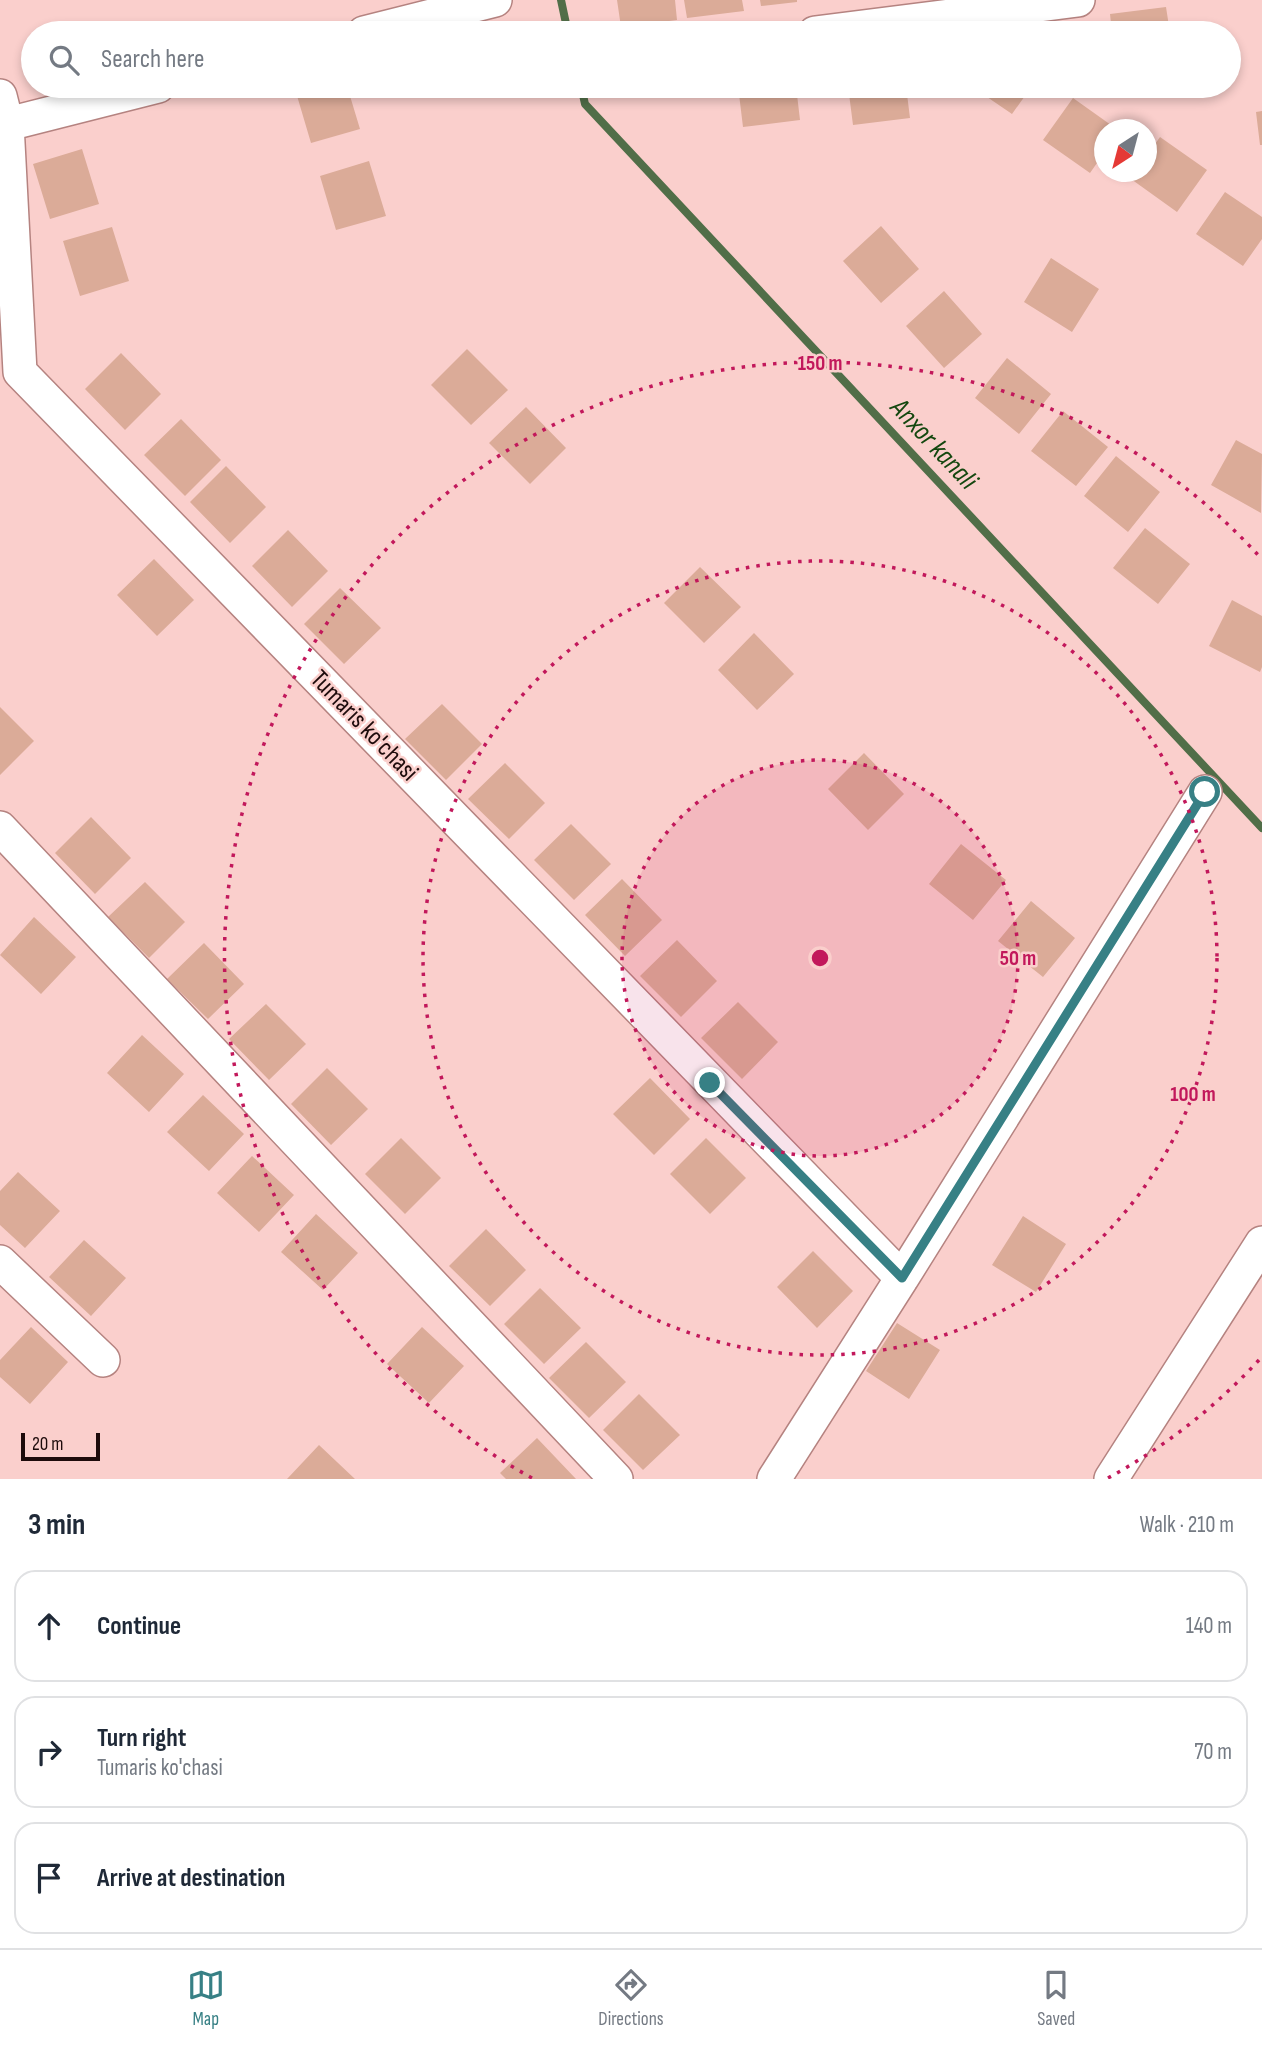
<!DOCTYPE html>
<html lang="en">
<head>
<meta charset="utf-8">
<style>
	:root { --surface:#fff; --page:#f6f6f7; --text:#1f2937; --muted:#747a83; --line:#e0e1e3; --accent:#378085 }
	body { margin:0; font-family:"Sofia Sans Condensed",sans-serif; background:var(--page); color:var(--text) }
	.compass { position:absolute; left:1094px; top:119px; width:63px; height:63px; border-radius:50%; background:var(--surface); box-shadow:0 4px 10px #0003; rotate:216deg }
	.scale { position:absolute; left:21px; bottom:18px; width:79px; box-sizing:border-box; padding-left:7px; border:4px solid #1d0b0b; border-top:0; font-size:19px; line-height:24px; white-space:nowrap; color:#1d0b0b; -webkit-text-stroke:5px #facfcc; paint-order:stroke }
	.stop { position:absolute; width:21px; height:21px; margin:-16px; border:5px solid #378085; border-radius:50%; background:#fff }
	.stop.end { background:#378085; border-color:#fff; box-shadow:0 2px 7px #0008 }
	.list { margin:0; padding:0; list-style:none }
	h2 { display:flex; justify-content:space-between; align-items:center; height:91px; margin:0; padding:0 28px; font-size:30px }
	h2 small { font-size:23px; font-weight:400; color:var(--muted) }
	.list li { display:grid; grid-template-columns:46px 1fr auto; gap:21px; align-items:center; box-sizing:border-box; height:112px; margin:0 14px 14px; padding:0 14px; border:2px solid var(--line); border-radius:21px }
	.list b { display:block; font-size:26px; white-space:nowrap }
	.list p { margin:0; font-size:23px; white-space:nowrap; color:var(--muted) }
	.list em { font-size:23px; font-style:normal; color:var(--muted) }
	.icon { flex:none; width:38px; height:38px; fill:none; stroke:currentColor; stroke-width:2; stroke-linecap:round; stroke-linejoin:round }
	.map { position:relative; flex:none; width:1262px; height:1479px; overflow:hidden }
	.search { position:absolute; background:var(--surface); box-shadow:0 4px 10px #0003; left:21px; right:21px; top:21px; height:77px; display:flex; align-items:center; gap:18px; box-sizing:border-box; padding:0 24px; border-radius:38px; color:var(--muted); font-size:26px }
	.sheet { height:469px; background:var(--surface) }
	nav { display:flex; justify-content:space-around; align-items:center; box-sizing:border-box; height:98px; border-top:2px solid var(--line); background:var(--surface); font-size:19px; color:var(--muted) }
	nav a { display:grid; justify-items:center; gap:4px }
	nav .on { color:var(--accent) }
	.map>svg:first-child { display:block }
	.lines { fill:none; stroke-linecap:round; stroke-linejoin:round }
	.stream { stroke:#516e48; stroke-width:8 }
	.building { fill:#dbab98 }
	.minor-casing { stroke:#b58380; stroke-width:36 }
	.minor { stroke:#fff; stroke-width:33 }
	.route { stroke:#378085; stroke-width:9 }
	.ring { fill:none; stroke:#c2185b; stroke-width:3.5; stroke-dasharray:3.5 7 }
	.labels { text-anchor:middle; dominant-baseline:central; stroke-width:5; stroke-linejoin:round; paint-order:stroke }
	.street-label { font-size:26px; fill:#1d0b0b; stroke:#facfcc }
	.water-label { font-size:28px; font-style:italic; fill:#14470f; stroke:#facfcc }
	.centre { fill:#c2185b; stroke:#facfcc; stroke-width:3.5 }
	.ring-label { font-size:21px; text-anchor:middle; font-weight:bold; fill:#c2185b; stroke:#facfcc; stroke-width:5; stroke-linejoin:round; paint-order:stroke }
</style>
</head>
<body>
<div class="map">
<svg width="1262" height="1479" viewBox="0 0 1262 1479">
	<rect width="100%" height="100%" fill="#facfcc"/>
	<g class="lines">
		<path class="stream" d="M561,0L568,33
			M581,86L585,104L1262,828"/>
	</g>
	<path class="building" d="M617,0H675L677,20L621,27Z
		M684,0H742L744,11L687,18Z
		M760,0H797V2L761,6Z
		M1166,7L1170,33H1112L1110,14Z
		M304,86H347L360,129L311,143L295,89Z
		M738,86H796L800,120L743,127Z
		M848,86H906L910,118L853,125Z
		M971,86H1032L1012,114Z
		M1073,98L1118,130H1104V153L1090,173L1043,140Z
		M1262,111V145H1260L1256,112Z
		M1160,137L1207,170L1177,212L1131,179L1136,172H1146V157Z
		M82,149L99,204L50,219L33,164Z
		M369,161L386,216L336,230L320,176Z
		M1225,192L1262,217V239L1243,266L1196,234Z
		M881,226L919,269L881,303L843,261Z
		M112,227L129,281L80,296L63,241Z
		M1051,258L1099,289L1072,332L1024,302Z
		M944,291L982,334L944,368L906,326Z
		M467,349L508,390L471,425L431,385Z
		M121,353L161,394L125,430L85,389Z
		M1007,358L1051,394L1019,434L975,398Z
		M526,407L566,448L530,484L489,443Z
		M1063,411L1108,447L1076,486L1031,451Z
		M181,419L221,460L185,496L144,455Z
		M1236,440L1262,454L1261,513L1211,485Z
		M1116,456L1160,492L1128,532L1084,496Z
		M226,466L266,507L230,543L190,502Z
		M1145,528L1190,564L1158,604L1113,568Z
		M288,530L328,571L292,607L252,566Z
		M154,559L194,600L157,636L117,595Z
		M700,567L741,607L704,643L664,603Z
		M340,588L381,628L344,664L304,624Z
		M1232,600L1262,616V667L1260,672L1209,646Z
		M754,633L794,674L757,710L718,670Z
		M442,704L482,744L446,780L405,739Z
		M0,707L34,741L0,775Z
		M864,753L904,794L868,830L828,789Z
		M505,763L545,803L509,839L468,799Z
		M91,817L131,858L95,894L55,853Z
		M571,824L611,864L574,900L534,860Z
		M961,844L1006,880L973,920L929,884Z
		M622,879L662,920L625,956L585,915Z
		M145,882L185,922L149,958L108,917Z
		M1031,901L1075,938L1043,977L998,941Z
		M34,917L76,957L41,994L0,955Z
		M677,940L717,981L681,1017L640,976Z
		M204,943L244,984L208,1019L167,979Z
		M738,1002L778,1042L742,1079L701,1038Z
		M266,1004L306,1044L269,1080L229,1039Z
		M142,1035L184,1074L149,1112L107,1073Z
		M327,1068L368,1109L331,1145L291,1104Z
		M650,1078L690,1119L654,1155L613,1114Z
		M203,1095L244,1134L209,1171L167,1132Z
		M401,1138L441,1178L405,1214L365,1174Z
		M706,1138L746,1178L710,1214L670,1174Z
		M252,1156L294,1195L259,1232L217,1193Z
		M18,1172L60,1211L25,1248L0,1225V1191Z
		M316,1214L358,1253L323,1290L281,1252Z
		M1023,1216L1066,1244L1036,1292L992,1265Z
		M486,1229L526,1270L490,1306L449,1266Z
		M84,1240L126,1278L91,1316L49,1277Z
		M813,1251L853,1291L817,1328L777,1287Z
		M540,1288L581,1328L544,1364L504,1324Z
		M897,1323L940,1350L909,1399L866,1371Z
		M31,1327L68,1362L30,1404L0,1377V1360Z
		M422,1327L464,1366L429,1403L387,1364Z
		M586,1342L626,1382L589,1418L549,1378Z
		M639,1394L680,1435L643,1470L603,1430Z
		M537,1438L576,1479H506L500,1473Z
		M319,1445L355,1479H287Z"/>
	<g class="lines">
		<g class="minor-casing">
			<path id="minor" d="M364,33L495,0
				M815,33L1078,0
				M0,96L7,124L20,372L902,1278
				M0,126L158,86
				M0,828L616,1479
				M0,1262L103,1360
				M774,1479L902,1278L1205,792
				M1111,1479L1262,1243"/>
		</g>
		<use href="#minor" class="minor"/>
	</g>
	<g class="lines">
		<path class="route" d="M710,1083L902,1278L1205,792"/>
	</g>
	<circle cx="820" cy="958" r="198" fill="#c2185b" fill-opacity=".12"/>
	<g class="ring">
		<circle cx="820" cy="958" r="198"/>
		<circle cx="820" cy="958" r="397"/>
		<path d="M1259 1360A595 595 0 0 1 1108 1478M532 1478A595 595 0 1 1 1259 556"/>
	</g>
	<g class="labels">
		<g class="street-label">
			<text transform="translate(364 726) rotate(46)">Tumaris ko'chasi</text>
		</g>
		<g class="water-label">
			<text transform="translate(934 444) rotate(47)">Anxor kanali</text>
		</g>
	</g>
	<circle cx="820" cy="958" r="10" class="centre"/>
	<g class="ring-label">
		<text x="820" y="370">150 m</text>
		<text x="1018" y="965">50 m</text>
		<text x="1193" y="1101">100 m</text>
	</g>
</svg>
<svg class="compass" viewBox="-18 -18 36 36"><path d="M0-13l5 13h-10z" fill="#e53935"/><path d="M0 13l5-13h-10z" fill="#747a83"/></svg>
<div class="scale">20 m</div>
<div class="stop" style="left:1205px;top:792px"></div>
<div class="stop end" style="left:710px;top:1083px"></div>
<div class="search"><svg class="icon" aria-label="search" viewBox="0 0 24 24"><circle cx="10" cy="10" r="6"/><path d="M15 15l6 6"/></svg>Search here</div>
</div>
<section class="sheet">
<h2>3 min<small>Walk · 210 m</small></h2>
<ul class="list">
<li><svg class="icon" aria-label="ahead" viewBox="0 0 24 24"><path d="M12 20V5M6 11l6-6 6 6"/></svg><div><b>Continue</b></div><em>140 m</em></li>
<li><svg class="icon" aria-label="right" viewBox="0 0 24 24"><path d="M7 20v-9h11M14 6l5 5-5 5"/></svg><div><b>Turn right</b><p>Tumaris ko'chasi</p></div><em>70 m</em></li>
<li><svg class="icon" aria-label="arrive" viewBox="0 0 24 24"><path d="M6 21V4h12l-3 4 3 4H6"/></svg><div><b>Arrive at destination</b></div></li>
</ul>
</section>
<nav>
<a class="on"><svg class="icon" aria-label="map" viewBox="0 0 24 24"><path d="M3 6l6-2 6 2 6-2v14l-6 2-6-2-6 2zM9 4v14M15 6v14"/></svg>Map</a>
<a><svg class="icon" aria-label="directions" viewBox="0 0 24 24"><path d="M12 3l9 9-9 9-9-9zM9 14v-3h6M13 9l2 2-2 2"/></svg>Directions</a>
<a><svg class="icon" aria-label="saved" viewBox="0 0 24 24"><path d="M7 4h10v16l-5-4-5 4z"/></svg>Saved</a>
</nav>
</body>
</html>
